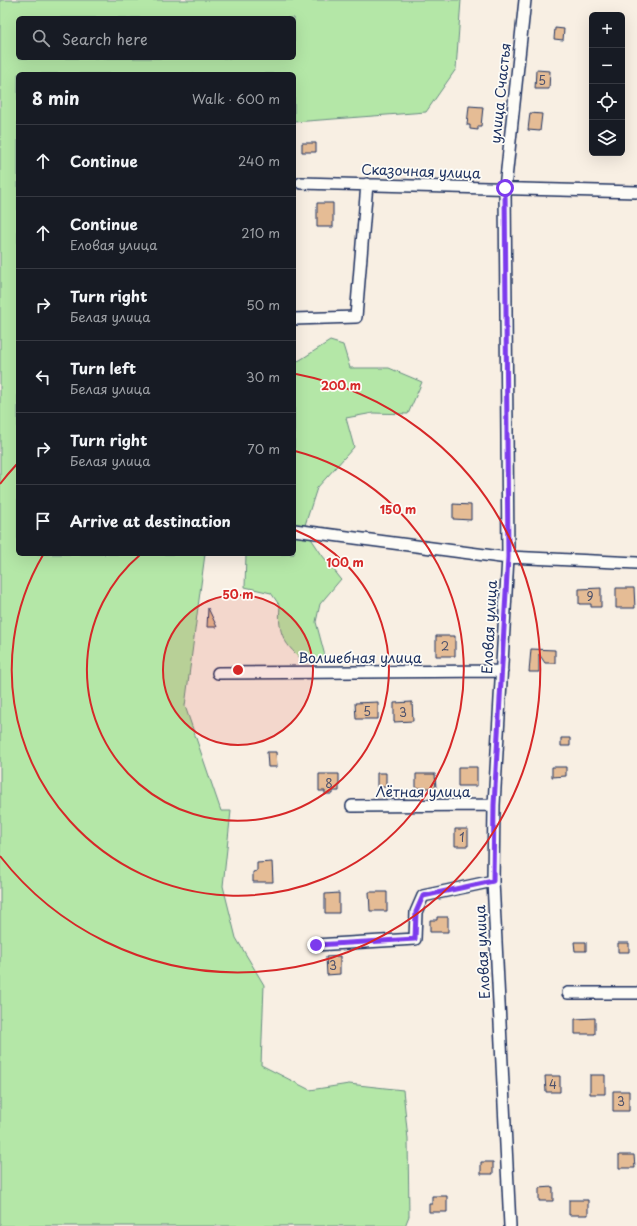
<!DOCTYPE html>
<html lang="en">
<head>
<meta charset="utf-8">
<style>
	:root { --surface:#171b24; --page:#20242c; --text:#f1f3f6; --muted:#9ea1a6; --line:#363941 }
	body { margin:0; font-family:"Playpen Sans",sans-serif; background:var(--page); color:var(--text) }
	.controls { position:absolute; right:12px; top:12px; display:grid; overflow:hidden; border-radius:6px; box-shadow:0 4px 16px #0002 }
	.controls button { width:36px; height:36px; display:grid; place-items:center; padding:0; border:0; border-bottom:1px solid var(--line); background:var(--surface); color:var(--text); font:20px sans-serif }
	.stop { position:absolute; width:12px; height:12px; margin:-9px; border:3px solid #7c3aed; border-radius:50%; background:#fff }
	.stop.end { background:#7c3aed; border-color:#fff; box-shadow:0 1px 4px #0008 }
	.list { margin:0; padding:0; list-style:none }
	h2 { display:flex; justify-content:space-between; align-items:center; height:52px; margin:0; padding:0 16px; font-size:17px }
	h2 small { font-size:13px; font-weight:400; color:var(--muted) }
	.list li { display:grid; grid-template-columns:26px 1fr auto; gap:12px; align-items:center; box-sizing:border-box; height:72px; padding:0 16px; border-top:1px solid var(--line) }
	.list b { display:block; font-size:15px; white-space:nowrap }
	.list p { margin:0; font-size:13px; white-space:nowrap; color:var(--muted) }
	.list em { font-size:13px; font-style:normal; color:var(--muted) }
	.icon { flex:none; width:22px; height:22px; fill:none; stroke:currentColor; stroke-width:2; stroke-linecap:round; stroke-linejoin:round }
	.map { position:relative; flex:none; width:637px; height:1226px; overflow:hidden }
	.search { position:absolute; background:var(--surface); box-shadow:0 4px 16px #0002; left:16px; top:16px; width:280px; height:44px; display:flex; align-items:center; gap:10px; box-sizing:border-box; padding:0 14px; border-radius:6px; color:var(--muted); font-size:15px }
	.panel { position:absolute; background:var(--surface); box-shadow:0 4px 16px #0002; left:16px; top:72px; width:280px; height:484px; border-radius:6px }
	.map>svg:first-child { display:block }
	.green { fill:#b4e7a7; stroke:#688b82; fill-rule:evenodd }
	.building { fill:#e5bc95; stroke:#1b2f5e }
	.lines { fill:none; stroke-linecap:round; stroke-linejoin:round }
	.street-casing { stroke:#1b2f5e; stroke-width:14 }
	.street { stroke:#fdfcf7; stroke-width:11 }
	.route { stroke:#7c3aed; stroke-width:5 }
	.ring { fill:none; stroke:#d62828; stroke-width:2 }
	.labels { text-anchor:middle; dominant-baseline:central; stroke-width:3.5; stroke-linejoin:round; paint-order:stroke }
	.number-label { font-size:12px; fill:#4e526c }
	.street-label { font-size:14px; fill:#1b2f5e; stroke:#fdfcf7 }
	.centre { fill:#d62828; stroke:#fdfcf7; stroke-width:2 }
	.ring-label { font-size:12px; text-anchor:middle; font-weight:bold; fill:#d62828; stroke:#fdfcf7; stroke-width:3.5; stroke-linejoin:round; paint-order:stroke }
</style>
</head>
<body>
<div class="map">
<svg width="637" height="1226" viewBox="0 0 637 1226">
	<rect width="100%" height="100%" fill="#f8efe3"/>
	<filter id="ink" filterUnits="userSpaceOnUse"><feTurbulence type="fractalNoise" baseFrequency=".025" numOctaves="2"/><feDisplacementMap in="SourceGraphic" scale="8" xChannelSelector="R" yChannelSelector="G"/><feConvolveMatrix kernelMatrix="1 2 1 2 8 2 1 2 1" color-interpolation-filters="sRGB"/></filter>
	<g filter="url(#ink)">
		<path class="green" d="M0,0H461L456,69L426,112L294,122V74H18V554H205L185,706L221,811H231L223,886L236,938L264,985L261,1065L310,1090L349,1084L403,1090L408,1139L409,1216L405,1226H0ZM18,18H294V58H18Z
			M330,341L343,345L350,368H389L422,382L408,414L373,413L346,418L354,447L317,488L304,528L322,555L341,579L320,604L316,622L325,656L306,663C285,645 277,635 280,606L271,593L245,587L246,554H294V362L300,360Z"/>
		<path class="building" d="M555,28L564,29L563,40L554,39Z
			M536,70L550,71L549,89H535Z
			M469,106L483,107L481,126H478V130L470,129V125H467Z
			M530,113L542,114L540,131L528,130Z
			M302,143H316V152H302Z
			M317,203H333V227H317Z
			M453,504L471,505V520L453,519Z
			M601,588V607H591V604H579V589Z
			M616,588H634L635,608H616Z
			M208,608L217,627H207Z
			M436,636H455V656H436Z
			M531,649L555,650V663H545L539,654V672H529Z
			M378,702V719H356L355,703Z
			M412,702L413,721L394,722V703Z
			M561,738H570V746H561Z
			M267,752H276L277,767H268Z
			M458,767H477V786H458Z
			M552,767H566V776L552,777Z
			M377,773H386V787H377Z
			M319,774H339V791H333V794H325V791H319Z
			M416,774H435L436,788H416Z
			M455,829H468V846H455Z
			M272,862L273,882H253V872L257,871V863Z
			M369,892H387V911H370Z
			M339,893V913H325V894Z
			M437,917H448V932H430V920H437Z
			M574,942H586V951H575Z
			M618,943H629V952H618Z
			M340,956V974L327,975L326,957Z
			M595,1018V1034H575V1019Z
			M590,1075H605V1094H590Z
			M545,1076H560V1092H546Z
			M613,1091H629V1111H613Z
			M619,1155H634L635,1168H619Z
			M481,1162H493V1174H481Z
			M553,1187V1201H539V1188Z
			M432,1196H447V1212H429V1204H432Z
			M569,1200H588V1215H569Z"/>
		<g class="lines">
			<g class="street-casing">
				<path id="street" d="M301,183L637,192
					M294,319L356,317L367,184
					M294,530L508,558
					M508,557L637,563
					M218,673L502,671
					M352,806L494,805
					M315,945L415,939L416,912L423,896L493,881
					M568,993H637
					M510,1226L493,881L494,805L508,557L505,188L525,0"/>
			</g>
			<use href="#street" class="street"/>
		</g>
	</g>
	<g class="lines" filter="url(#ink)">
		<path class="route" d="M316,945L415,939L416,912L423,896L493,881L494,805L508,557L505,188"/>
	</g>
	<circle cx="238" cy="670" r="75" fill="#d62828" fill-opacity=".12"/>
	<g class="ring">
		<circle cx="238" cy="670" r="75"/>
		<path d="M295 530A151 151 0 1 1 141 554"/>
		<path d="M295 451A226 226 0 1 1 43 555"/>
		<path d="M0 484A302 302 0 0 1 17 464M296 374A302 302 0 1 1 0 856"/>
	</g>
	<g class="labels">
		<g class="number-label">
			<text x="542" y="80">5</text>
			<text x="590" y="596">9</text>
			<text x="445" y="646">2</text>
			<text x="367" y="711">5</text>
			<text x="403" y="712">3</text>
			<text x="329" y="783">8</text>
			<text x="462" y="837">1</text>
			<text x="333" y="965">3</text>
			<text x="553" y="1084">4</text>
			<text x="621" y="1101">3</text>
		</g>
		<g class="street-label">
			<text transform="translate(500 93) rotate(-84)">улица Счастья</text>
			<text transform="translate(421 171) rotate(2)">Сказочная улица</text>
			<text transform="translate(489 627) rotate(-87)">Еловая улица</text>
			<text x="360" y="657">Волшебная улица</text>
			<text x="423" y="791">Лётная улица</text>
			<text transform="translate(482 952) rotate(-93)">Еловая улица</text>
		</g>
	</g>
	<circle cx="238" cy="670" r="6" class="centre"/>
	<g class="ring-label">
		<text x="341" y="390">200 m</text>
		<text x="398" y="514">150 m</text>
		<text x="345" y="567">100 m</text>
		<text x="238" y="599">50 m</text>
	</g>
</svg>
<div class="controls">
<button>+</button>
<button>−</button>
<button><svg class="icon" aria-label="locate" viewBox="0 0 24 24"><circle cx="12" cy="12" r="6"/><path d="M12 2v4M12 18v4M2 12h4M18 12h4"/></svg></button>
<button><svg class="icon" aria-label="layers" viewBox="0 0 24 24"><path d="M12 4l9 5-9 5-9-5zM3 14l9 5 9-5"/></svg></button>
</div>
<div class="stop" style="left:505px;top:188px"></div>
<div class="stop end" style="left:316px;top:945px"></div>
<div class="search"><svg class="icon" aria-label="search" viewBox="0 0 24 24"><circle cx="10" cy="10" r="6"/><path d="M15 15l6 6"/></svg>Search here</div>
<section class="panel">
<h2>8 min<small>Walk · 600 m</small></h2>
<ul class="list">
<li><svg class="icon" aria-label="ahead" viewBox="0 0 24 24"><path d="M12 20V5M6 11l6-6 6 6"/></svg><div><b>Continue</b></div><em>240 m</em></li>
<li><svg class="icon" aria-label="ahead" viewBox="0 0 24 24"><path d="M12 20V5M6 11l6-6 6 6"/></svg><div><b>Continue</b><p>Еловая улица</p></div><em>210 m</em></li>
<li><svg class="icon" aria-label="right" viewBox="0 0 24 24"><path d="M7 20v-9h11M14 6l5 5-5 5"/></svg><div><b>Turn right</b><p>Белая улица</p></div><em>50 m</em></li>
<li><svg class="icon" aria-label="left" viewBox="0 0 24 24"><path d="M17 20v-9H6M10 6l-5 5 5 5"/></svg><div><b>Turn left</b><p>Белая улица</p></div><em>30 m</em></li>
<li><svg class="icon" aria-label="right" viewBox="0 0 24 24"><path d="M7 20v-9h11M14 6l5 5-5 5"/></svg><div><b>Turn right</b><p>Белая улица</p></div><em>70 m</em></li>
<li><svg class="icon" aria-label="arrive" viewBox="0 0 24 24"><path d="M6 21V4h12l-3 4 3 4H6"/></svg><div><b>Arrive at destination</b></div></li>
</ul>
</section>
</div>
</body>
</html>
